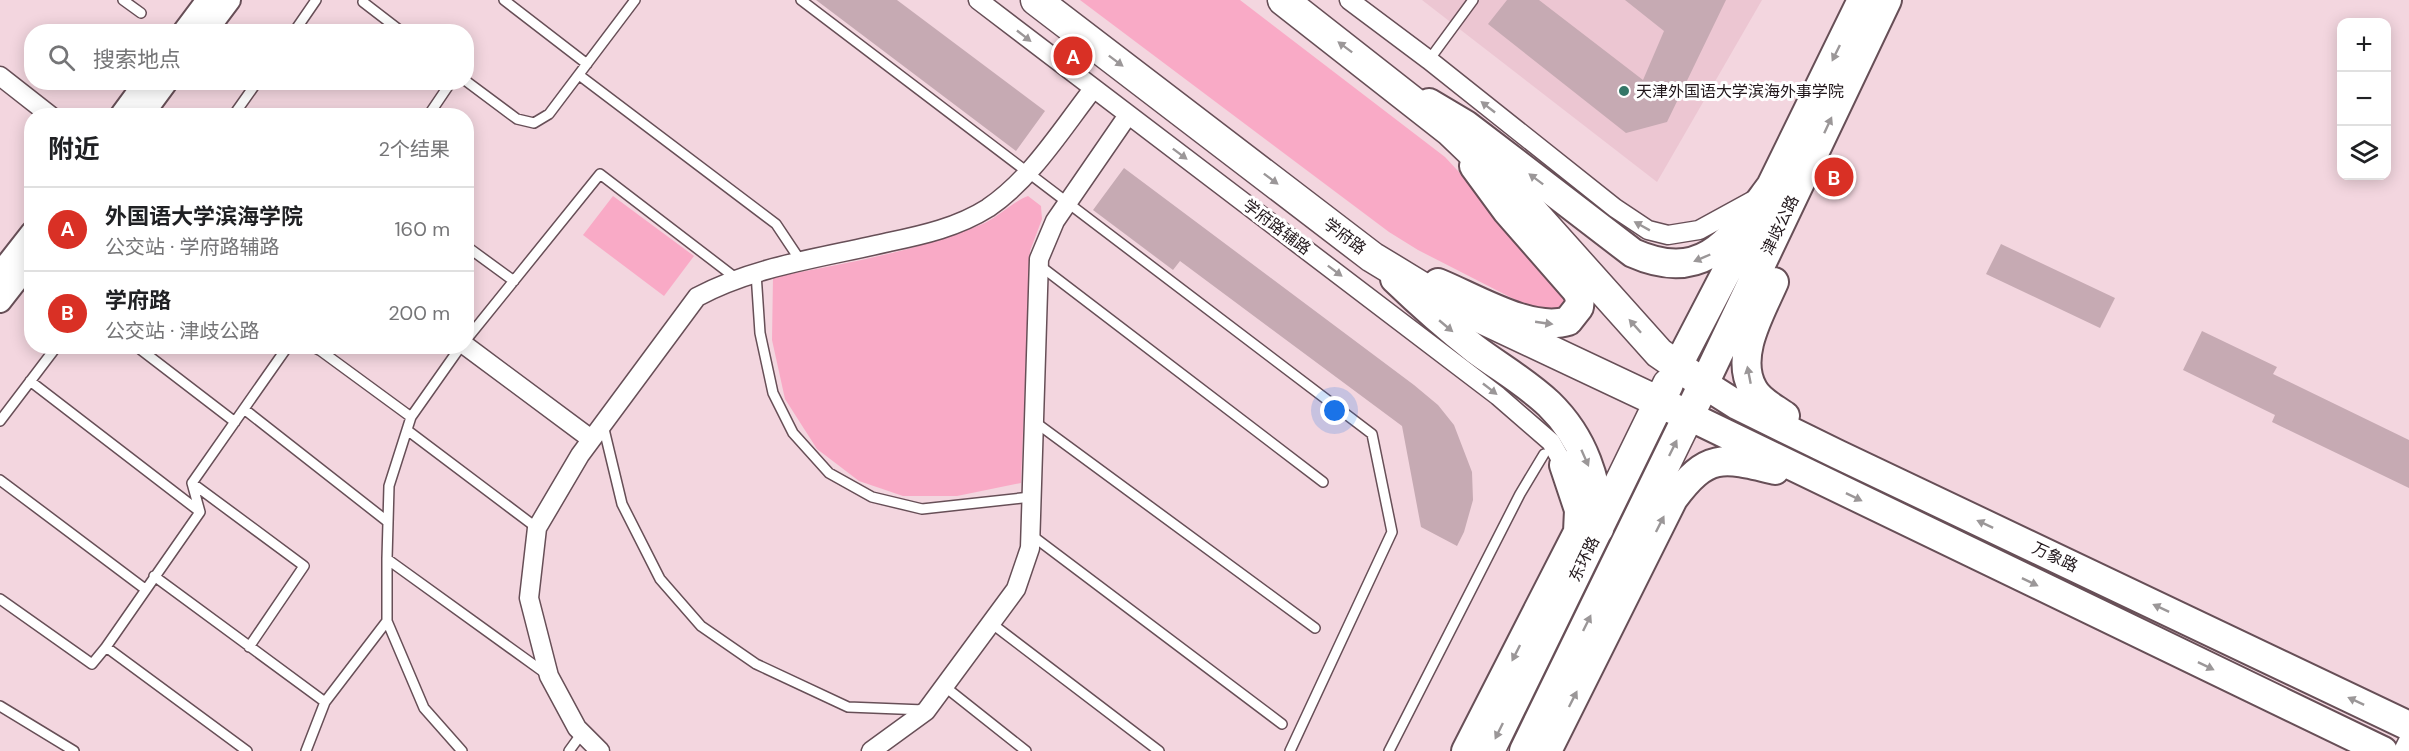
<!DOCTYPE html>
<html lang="zh">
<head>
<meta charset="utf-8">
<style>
	:root { --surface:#fff; --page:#f2f2f2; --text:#202124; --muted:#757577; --line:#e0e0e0; --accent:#d93025 }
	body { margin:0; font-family:"DM Sans","Noto Sans SC",sans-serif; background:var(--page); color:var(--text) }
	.controls { position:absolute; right:18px; top:18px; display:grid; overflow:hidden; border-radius:12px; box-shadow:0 3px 15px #0003 }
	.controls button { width:54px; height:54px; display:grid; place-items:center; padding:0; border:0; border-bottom:2px solid var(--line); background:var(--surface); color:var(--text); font:30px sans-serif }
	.you { position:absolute; left:1335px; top:411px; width:21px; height:21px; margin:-15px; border:4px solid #fff; border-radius:50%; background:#1a73e8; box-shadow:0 0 0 9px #1a73e833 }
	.badge { display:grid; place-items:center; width:39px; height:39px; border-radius:50%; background:var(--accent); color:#fff; font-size:20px; font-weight:700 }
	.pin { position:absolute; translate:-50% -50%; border:3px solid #fff; box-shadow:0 2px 6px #0006 }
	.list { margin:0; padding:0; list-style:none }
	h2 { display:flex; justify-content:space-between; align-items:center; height:78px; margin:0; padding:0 24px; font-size:26px }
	h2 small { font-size:20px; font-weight:400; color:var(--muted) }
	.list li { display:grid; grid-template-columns:39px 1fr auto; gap:18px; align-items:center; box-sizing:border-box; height:84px; padding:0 24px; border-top:2px solid var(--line) }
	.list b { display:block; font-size:22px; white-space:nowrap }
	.list p { margin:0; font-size:20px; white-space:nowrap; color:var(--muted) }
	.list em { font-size:20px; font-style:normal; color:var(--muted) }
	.icon { flex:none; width:33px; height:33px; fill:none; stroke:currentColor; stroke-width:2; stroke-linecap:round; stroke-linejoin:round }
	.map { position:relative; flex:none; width:2409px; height:751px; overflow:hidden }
	.search { position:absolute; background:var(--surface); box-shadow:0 3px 15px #0003; left:24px; top:24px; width:450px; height:66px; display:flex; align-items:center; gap:15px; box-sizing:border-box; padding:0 21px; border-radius:24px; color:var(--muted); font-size:22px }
	.panel { position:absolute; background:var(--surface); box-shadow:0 3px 15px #0003; left:24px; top:108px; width:450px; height:246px; border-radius:24px }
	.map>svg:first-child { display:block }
	.built { fill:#ecc6d2 }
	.green { fill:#f9aac6 }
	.building { fill:#c6aab3 }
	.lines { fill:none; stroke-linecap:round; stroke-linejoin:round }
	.service-casing { stroke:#674f57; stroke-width:12 }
	.minor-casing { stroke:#674f57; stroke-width:21 }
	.tertiary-casing { stroke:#674f57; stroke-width:26 }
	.primary-casing { stroke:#674f57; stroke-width:32 }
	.trunk-casing { stroke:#674f57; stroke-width:33 }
	.service { stroke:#fff; stroke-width:9 }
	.minor { stroke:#fff; stroke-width:18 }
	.tertiary { stroke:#fff; stroke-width:22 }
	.primary { stroke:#fff; stroke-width:28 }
	.trunk { stroke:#fff; stroke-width:30 }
	.oneway { fill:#9b9798 }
	.poi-dot { fill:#337667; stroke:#fff; stroke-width:2 }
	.labels { text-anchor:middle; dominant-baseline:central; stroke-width:6; stroke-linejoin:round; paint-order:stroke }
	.poi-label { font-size:16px; fill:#21171b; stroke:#fff; text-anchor:start }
	.street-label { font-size:16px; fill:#21171b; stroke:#fff }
</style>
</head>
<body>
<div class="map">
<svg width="2409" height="751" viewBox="0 0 2409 751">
	<rect width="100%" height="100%" fill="#f3d6df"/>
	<path class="built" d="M1422,0H1762L1657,182Z"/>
	<path class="green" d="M1080,0H1240L1445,157L1566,287L1567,306L1547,316L1418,250L1389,232Z
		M613,196L694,256L664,296L583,235Z
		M1028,196L1041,206L1042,219L1030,251L1021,483L957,496H903L859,481L817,449L785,399L772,340L773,277C843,264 914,252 980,225C998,218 1010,203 1028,196Z"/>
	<path class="building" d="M816,0H897L1045,111L1016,151Z
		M1507,0H1539L1643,80L1664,31L1625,0H1726L1667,122L1626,133L1488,24Z
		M1124,168L1414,385L1438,405L1454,425L1472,472L1473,500L1464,532L1457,546L1421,527L1402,426L1180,261L1173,270L1093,210Z
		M2001,244L2115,298L2100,328L1986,274Z
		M2202,331L2277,367L2273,374L2409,440V488L2272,422L2275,415L2183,370Z"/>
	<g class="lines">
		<g class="service-casing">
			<path id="service" d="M123,0L141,13
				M504,0L587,64
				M801,0L1372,434L1392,532L1290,751
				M363,2L402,32
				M294,32L316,0
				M1429,60L1473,0
				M579,75L776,224L802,263
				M466,81L517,119L534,123L549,114L635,0
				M233,116L257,82
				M428,116L451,82
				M466,246L514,281
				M1039,265L1323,482
				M756,273L760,333L773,393L793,433L829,473L872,497L922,509L1031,497
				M466,340L600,174L737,279
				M136,346L235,422
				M311,346L321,351L411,417
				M461,346L411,417L389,486L387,559V621L424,708L462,751
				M30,381L199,511
				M244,409L388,522
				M0,421L57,346
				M1035,422L1315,628
				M603,425L622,504L660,579L701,626L756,664L848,707L924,710
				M407,430L537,528
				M0,480L145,589
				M192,483L304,566L249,647
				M1030,534L1282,724
				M387,559L545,673
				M154,576L325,702
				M0,599L92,664L106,647L247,751
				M991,623L1159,751
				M106,647L200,512L192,483L288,346
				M944,686L1026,751
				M0,706L74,751
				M306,751L325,702L387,621
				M569,751L582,733
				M1389,751L1520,494L1544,454"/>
		</g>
		<g class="minor-casing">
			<path id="minor" d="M978,0L1498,396L1551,442L1564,465
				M1349,0L1429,60L1615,208L1648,230L1668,235L1699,230L1752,201
				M0,76L51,116
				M466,346L591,439
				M600,751L577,728L549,676L529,598L537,528L580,455L697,297C754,266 826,257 889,242C923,235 958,227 988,208C1032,178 1061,130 1093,89
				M871,751L926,711L1016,589L1030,548L1039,259L1055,221L1128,115
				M2403,751L2409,739"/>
		</g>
		<g class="tertiary-casing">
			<path id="tertiary" d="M184,32L208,0
				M205,32L229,0
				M121,116L146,82
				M141,116L166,82
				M0,274L32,233
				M0,301L32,260"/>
		</g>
		<g class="primary-casing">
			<path id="primary" d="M1887,0L1704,384L1737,405L1837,454L2409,726
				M1429,103L1466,125L1633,253C1705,285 1732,238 1771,186
				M1395,279C1421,304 1447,327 1475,349C1499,367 1527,383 1549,404C1583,437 1599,482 1599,529
				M1774,282C1761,312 1734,356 1753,389C1759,401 1774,408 1785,416
				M1438,283C1473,297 1531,333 1568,321L1579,307L1580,297L1576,290L1507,211L1474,166
				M1677,367L1771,186L1862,0
				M1689,416L2383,751
				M1466,751L1578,532L1579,510L1564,465
				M1547,751L1673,499C1707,453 1722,457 1775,470"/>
		</g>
		<g class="trunk-casing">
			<path id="trunk" d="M1036,0L1372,257L1423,288L1464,310L1689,416
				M1283,0L1450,131L1522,200L1659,353L1704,384L1525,751
				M1489,751L1668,384"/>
		</g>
		<use href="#service" class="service"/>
		<use href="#minor" class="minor"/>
		<use href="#tertiary" class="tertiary"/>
		<use href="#primary" class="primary"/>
		<use href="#trunk" class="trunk"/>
	</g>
	<defs><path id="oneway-solid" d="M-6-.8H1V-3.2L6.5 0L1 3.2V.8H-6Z" transform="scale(1.5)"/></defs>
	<g class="oneway">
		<use href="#oneway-solid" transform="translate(1024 36) rotate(38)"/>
		<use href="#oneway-solid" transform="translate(1345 47) rotate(-143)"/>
		<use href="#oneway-solid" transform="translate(1836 53) rotate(116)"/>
		<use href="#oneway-solid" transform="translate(1116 61) rotate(37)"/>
		<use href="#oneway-solid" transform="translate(1488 107) rotate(-142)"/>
		<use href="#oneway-solid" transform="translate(1828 125) rotate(-65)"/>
		<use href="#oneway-solid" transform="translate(1180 154) rotate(37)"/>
		<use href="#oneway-solid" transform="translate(1271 179) rotate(37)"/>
		<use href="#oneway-solid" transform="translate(1536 179) rotate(-143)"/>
		<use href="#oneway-solid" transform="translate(1642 226) rotate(-151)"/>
		<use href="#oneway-solid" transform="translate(1702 258) rotate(157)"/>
		<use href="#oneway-solid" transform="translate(1335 271) rotate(37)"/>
		<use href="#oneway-solid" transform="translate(1544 323) rotate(8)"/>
		<use href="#oneway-solid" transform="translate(1446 326) rotate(40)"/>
		<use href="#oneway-solid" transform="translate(1635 326) rotate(-132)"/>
		<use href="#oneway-solid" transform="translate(1749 375) rotate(-101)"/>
		<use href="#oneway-solid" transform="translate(1490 389) rotate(38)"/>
		<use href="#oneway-solid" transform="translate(1673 448) rotate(-64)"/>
		<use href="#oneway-solid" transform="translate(1585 458) rotate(66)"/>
		<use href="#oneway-solid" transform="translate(1854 497) rotate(26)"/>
		<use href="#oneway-solid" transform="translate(1660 524) rotate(-63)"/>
		<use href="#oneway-solid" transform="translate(1985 524) rotate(-155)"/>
		<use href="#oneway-solid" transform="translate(2030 582) rotate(26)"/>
		<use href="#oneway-solid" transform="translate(2161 608) rotate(-155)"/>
		<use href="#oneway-solid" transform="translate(1587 623) rotate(-64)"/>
		<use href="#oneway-solid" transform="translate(1516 653) rotate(117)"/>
		<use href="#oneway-solid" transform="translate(2206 666) rotate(26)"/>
		<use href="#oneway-solid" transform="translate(1573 699) rotate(-63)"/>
		<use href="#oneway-solid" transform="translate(2356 701) rotate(-155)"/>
		<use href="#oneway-solid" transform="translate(1499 731) rotate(116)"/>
	</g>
	<circle class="poi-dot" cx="1624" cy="91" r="6"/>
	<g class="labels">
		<g class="poi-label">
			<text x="1636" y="91">天津外国语大学滨海外事学院</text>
		</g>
		<g class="street-label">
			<text transform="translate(1780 225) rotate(-64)">津歧公路</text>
			<text transform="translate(1277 227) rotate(37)">学府路辅路</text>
			<text transform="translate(1345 236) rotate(37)">学府路</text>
			<text transform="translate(2055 557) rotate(25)">万象路</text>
			<text transform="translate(1584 559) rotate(-64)">东环路</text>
		</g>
	</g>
</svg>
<div class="controls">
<button>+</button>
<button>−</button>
<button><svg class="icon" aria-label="layers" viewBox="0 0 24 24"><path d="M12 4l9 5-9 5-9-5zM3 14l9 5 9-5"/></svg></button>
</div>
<div class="you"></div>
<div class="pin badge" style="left:1073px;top:56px">A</div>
<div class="pin badge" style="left:1834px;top:177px">B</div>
<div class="search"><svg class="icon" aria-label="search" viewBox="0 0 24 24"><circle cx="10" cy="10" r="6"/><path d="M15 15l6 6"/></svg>搜索地点</div>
<section class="panel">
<h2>附近<small>2个结果</small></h2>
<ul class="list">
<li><span class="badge">A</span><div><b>外国语大学滨海学院</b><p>公交站 · 学府路辅路</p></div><em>160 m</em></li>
<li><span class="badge">B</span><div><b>学府路</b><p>公交站 · 津歧公路</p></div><em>200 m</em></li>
</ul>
</section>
</div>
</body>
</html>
